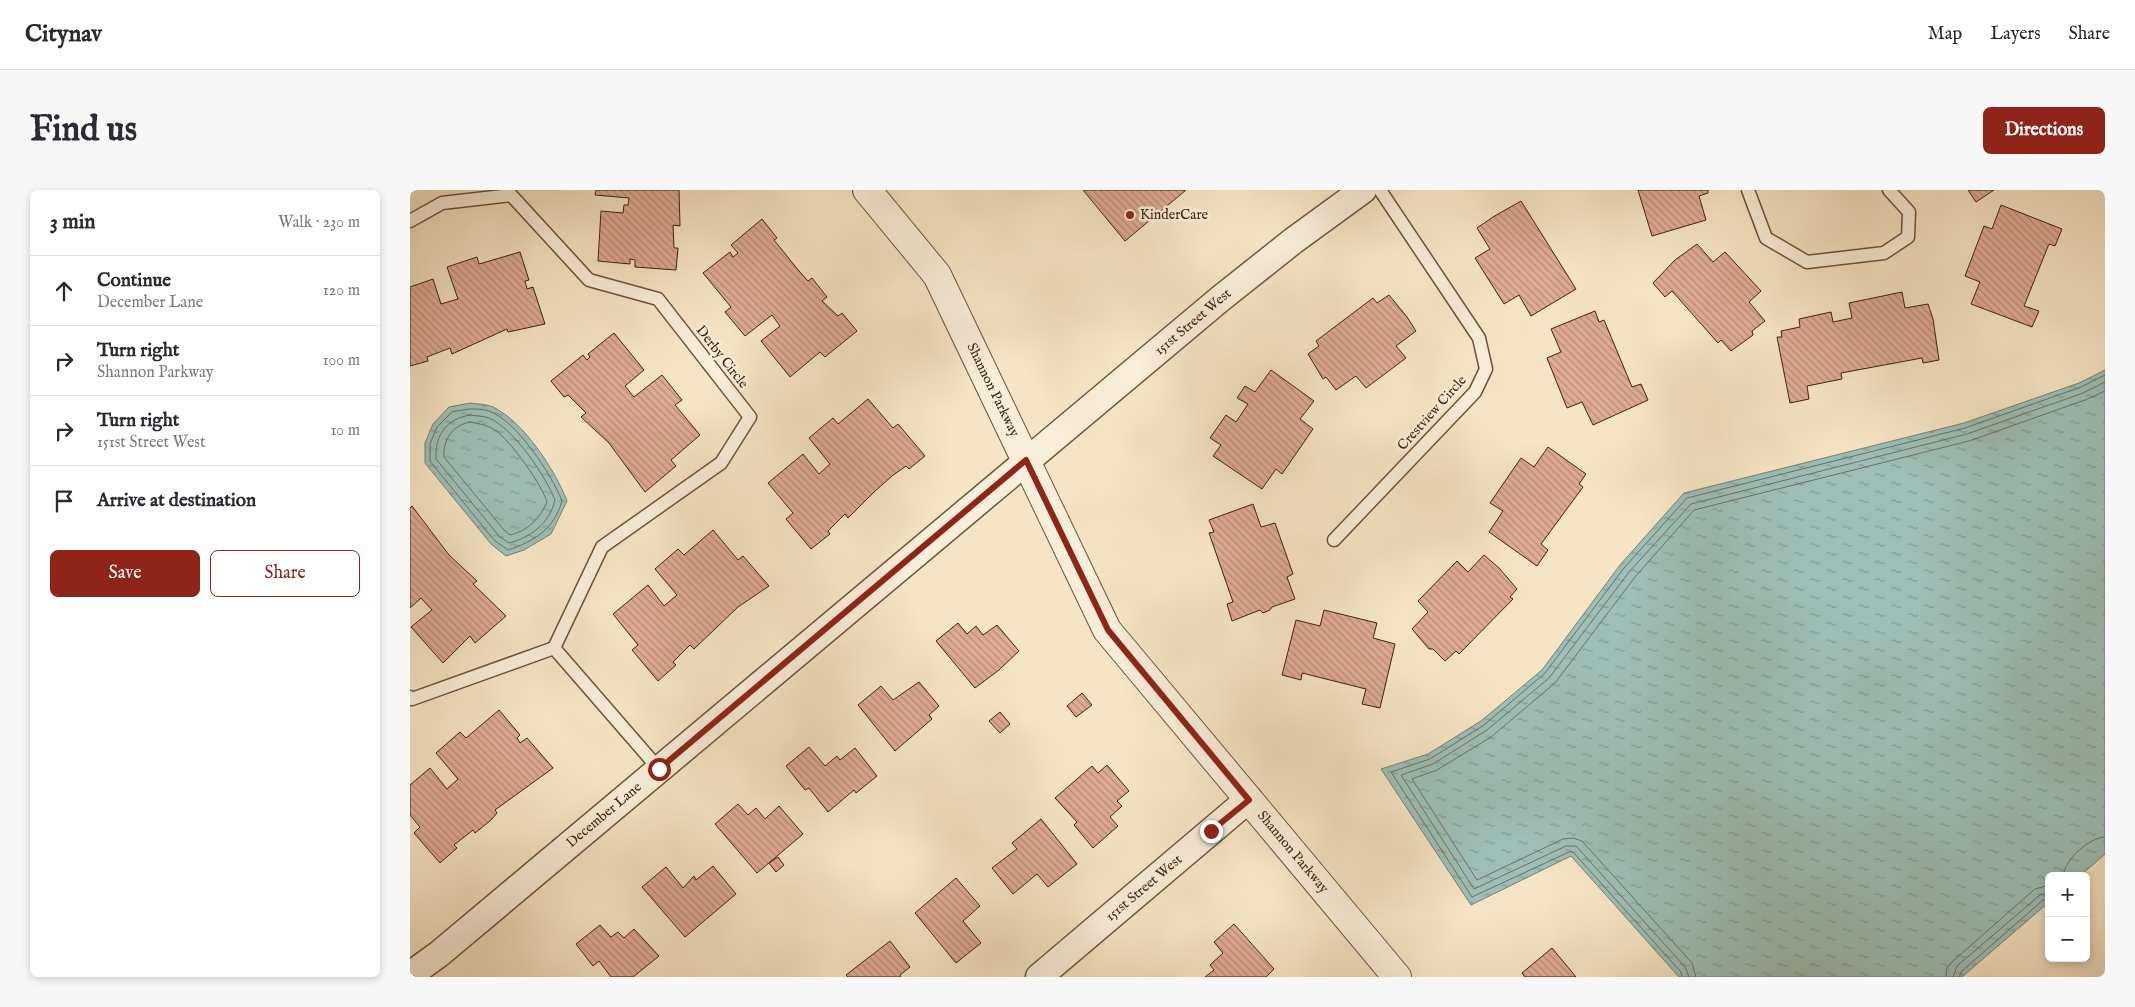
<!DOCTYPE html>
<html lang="en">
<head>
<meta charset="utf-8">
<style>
	:root { --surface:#fff; --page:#f7f7f7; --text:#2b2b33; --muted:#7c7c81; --line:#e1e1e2; --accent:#8f2418 }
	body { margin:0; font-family:"IM FELL English",serif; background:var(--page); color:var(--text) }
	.controls { position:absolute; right:15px; bottom:15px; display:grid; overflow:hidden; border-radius:8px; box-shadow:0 2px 8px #0003 }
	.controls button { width:45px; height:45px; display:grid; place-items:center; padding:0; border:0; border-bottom:1px solid var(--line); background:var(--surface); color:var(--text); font:25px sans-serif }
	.stop { position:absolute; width:15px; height:15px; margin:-11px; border:4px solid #8f2418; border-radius:50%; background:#fff }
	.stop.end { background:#8f2418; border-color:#fff; box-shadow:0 1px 5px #0008 }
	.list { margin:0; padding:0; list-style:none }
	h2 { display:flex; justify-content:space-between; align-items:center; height:65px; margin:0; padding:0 20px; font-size:21px }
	h2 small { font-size:16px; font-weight:400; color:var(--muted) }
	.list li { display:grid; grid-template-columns:32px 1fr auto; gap:15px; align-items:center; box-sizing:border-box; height:70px; padding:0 20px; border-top:1px solid var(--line) }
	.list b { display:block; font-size:19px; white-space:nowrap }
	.list p { margin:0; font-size:16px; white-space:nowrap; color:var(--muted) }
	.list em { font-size:16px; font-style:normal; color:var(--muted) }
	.actions { display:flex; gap:10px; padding:15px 20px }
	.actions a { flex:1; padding:11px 0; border:1px solid var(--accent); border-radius:8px; text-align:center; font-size:18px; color:var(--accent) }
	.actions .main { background:var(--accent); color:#fff }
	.icon { flex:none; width:28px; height:28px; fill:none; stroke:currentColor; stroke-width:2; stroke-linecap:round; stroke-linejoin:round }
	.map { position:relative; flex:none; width:1695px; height:787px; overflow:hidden; border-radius:8px }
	header { display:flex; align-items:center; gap:30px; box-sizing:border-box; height:70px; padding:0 25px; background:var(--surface); border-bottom:1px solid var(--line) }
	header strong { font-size:24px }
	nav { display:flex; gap:28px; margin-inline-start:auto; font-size:18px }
	.intro { display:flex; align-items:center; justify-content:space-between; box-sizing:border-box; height:120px; padding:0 30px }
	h1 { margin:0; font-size:35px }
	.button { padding:12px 22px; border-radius:8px; background:var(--accent); color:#fff; font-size:18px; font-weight:700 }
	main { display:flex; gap:30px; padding:0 30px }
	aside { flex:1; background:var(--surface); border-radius:8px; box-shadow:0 2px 8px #0003 }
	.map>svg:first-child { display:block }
	.water { fill:url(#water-ripples); stroke:#788073 }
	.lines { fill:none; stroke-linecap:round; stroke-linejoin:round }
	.shore { stroke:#6e7062; stroke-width:1 }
	.building { fill:url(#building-back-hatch); stroke:#40220d }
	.service-casing { stroke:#6e533b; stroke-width:15 }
	.minor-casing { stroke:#6e533b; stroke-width:29 }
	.tertiary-casing { stroke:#6e533b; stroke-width:30 }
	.service { stroke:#f9eed9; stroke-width:12 }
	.minor { stroke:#f9eed9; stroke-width:26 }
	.tertiary { stroke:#f9eed9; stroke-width:28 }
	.route { stroke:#8f2418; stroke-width:6 }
	.poi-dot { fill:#8f2418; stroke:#f9eed9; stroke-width:2 }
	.labels { text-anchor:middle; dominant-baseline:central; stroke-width:5; stroke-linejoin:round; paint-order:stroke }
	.poi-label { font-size:14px; fill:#40220d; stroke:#f9eed9; text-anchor:start }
	.street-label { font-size:14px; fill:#40220d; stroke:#f9eed9 }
</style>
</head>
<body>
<header>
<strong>Citynav</strong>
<nav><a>Map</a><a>Layers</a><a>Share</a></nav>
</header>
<div class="intro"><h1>Find us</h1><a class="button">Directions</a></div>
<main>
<aside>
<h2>3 min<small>Walk · 230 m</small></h2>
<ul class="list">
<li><svg class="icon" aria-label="ahead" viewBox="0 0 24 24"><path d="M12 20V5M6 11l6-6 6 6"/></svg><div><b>Continue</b><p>December Lane</p></div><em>120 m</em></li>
<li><svg class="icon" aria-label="right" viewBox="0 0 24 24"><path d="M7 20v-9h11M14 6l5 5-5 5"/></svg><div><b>Turn right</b><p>Shannon Parkway</p></div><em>100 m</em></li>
<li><svg class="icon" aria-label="right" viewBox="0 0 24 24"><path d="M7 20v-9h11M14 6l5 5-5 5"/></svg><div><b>Turn right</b><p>151st Street West</p></div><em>10 m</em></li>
<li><svg class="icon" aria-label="arrive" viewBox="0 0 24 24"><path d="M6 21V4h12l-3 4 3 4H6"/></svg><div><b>Arrive at destination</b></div></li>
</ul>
<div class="actions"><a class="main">Save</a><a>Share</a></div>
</aside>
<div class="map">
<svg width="1695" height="787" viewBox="0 0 1695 787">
	<defs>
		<pattern id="water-ripples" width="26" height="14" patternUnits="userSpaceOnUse" patternTransform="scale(1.25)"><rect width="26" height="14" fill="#9dbfb7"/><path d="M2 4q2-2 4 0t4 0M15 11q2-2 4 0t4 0" fill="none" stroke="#819b93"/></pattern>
		<pattern id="building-back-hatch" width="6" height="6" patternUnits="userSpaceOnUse" patternTransform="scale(1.25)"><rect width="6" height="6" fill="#e0ab93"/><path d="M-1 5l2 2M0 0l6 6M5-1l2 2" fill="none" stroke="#b78b76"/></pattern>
	</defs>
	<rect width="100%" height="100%" fill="#f6e5c4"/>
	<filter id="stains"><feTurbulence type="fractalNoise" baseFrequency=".004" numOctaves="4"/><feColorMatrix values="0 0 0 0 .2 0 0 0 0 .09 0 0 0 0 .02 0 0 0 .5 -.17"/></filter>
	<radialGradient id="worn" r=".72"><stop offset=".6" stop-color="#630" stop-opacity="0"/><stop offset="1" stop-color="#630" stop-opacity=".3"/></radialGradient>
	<path class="water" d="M1695,180V664L1670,686H1639V712L1552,787H1269L1161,666L1061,715L971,579L1018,564L1071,531L1132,480L1210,375L1274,303L1554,233L1669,193Z
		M60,213C67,214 76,214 83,217C114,232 145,280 157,311L141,344L114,360L96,366L81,354L15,273V253L23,234L39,217Z"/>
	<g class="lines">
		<path class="shore" d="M60,219C66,219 74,219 79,221C106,230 142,285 152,311C144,339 125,351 98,360L84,350L20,271V254L27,237L42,222Z
			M60,225C66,226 74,226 79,228C104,239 135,285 145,310C140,333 120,348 99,353L89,346L26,269C25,245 36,229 60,225Z
			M60,232C70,234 78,235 86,241C101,251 132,295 137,312C130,328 118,341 100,345L94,340L34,267C33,249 43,235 60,232Z
			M1653,686C1654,670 1680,647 1695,647
			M1272,787L1271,782L1163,662H1159L1062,707L981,582L1020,569L1074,535L1135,483L1214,378L1277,308L1555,238L1671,197L1695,185
			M1279,787L1275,777L1166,656H1156L1064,699L991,585L1023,574L1077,540L1139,488L1219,382L1281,314L1557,244L1673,203L1695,192
			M1286,787L1282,773L1172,651L1163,648L1153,649L1067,690L1002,589L1027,580L1081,547L1145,493L1225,387L1284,320L1559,251L1675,210L1695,201
			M1536,787L1537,778L1543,771L1625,699L1639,695
			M1543,787L1547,776L1630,705L1639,703
			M1549,787L1552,781L1633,710L1639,709"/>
	</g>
	<path class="building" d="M186,0H269L270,36L263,35L264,58H268L266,80L225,77V70L220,69V74L188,71L191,21L213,23L214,15H218L219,8L185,5Z
		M673,0H776L715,51Z
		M1228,0H1298V3L1289,6L1296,30L1242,46Z
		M1558,0H1584L1566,12Z
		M1111,11L1166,99L1121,126L1109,105L1094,114L1065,68L1080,59L1067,38L1083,27Z
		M1591,15L1652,39L1645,56L1639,54L1614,116L1629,121L1622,137L1561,114L1570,92L1555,86L1574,36L1582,39Z
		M352,29L367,48L364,50L389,81L398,91L402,88L417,107L412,111L428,126L432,123L447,141L415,167L410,162L380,187L351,151L370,136L362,125L335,146L315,122L321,117L293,83L320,62L323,67L328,63L321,55Z
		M1287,54L1303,72L1315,62L1351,101L1339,112L1355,131L1342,141L1343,145L1321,161L1311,150L1308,153L1262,101L1255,107L1243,93L1265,70Z
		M110,62L119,90L115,91L117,99L123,97L135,134L98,142L97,139L42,164L40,158L17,167L18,171L0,176V97L23,89L31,114L48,109L37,77L67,67L69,74Z
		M1492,102L1495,118L1518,114L1523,129L1529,170L1513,173L1512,168L1431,183L1432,189L1397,196L1399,209L1380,213L1367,147H1372L1371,141L1390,137L1389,129L1421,122L1423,132L1442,128L1439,113Z
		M979,105L997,127L1006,141L986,156L996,168L956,198L946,186L926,200L916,187L913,189L898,164L909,156L906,151L963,108L967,113Z
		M1185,121L1189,132L1194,130L1222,197L1231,194L1238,210L1183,235L1172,212L1157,218L1137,168L1151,162L1141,139Z
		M204,143L234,180L215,196L224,207L252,185L272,210L265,215L290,245L261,270L266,276L235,302L199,253L171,227L176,223L158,205L154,207L141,191L173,165L177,170L180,167L178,164Z
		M861,180L904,211L890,229L903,239L872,284L866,279L852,299L803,266L811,255L800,248L816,225L826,232L838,214L827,208L835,196L845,202Z
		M458,209L483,238L488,234L515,266L499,279L496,276L482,286L464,302L438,328L435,324L418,341L420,344L401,359L376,329L383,323L358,293L393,264L409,284L420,274L399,248L423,228L428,234Z
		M1138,257L1176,284L1169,294L1173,297L1131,354L1138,360L1127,376L1079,342L1093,321L1080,313L1111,268L1124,277Z
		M843,314L851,337L865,333L883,384L877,387L885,409L862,417L860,420L853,423L850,420L822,431L817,414L823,412L799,343L804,342L799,330Z
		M2,316L39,365L67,391L63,394L96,426L65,453L60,446L33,473L1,437L22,420L11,408L0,418V318Z
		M303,340L328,370L333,366L359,396L328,417L284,459L280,455L263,472L266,475L248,491L222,460L228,455L203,424L238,395L254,416L267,405L245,379L268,359L274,365Z
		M1074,365L1089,378L1107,399L1100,407L1103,409L1049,464L1046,461L1035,471L1023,459H1019L1002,439L1018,422L1008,411L1047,371L1058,382Z
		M914,420L967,433L963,448L985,454L970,518L952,514L956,499L892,483L891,490L872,485L886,430L910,436Z
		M548,433L557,444L566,436L573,445L587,435L609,461L589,480L565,498L526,451Z
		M509,492L529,516L519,525L522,529L485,561L448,515L471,496L483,510Z
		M672,503L682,515L666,527L657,516Z
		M89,520L110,545L107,548L110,553L117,548L143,578L85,620L87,623L81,630L65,643L63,640L44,655L47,658L30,673L4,643L10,637L0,625V595L20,578L37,599L48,589L26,563L50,542L56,548Z
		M590,522L600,534L590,543L579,531Z
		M399,557L415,576L427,566L430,570L445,558L467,586L446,603L444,600L418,622L399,598L395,600L376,576Z
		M697,575L719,601L707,611L712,616L700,627L708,636L683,658L664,635L667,632L645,608L682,576L688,583Z
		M328,614L338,625L346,618L355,629L369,616L393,644L347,683L305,634Z
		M631,629L667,674L638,697L627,684L603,704L582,678L607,659L602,653Z
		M368,667L374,675L366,682L359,673Z
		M303,676L326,704L275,747L232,697L256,677L273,698L284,686L286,690Z
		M546,688L570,716L553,731L571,753L546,773L505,723Z
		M824,734L864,779L856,787H795L804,780L800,775L813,763L804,752Z
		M190,735L201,747L208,742L214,748L224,739L249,766L223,787H201L189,771L183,776L166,754Z
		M480,751L500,777L490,785L491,787H438L436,785Z
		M1142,758L1166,787H1115L1112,783Z"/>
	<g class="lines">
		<g class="service-casing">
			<path id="service" d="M1338,0L1356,48L1397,72L1474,63L1498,47L1499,22L1479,0
				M0,31L32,13L101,5L179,90L248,109L340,227L311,273L192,357L144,458L2,509L0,507
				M924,350L1065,202L1076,179L1069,148L970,0
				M144,458L249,579"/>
		</g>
		<g class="minor-casing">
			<path id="minor" d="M0,785L29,764L810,109L883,51L953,0
				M629,787L839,609"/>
		</g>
		<g class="tertiary-casing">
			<path id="tertiary" d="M457,0L527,85L697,440L987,787"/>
		</g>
		<use href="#service" class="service"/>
		<use href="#minor" class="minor"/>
		<use href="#tertiary" class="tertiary"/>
	</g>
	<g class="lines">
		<path class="route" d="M249,579L616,270L698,440L839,610L801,641"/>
	</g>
	<circle class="poi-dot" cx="720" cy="25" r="5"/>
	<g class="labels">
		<g class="poi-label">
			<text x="730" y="25">KinderCare</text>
		</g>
		<g class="street-label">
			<text transform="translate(783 132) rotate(-40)">151st Street West</text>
			<text transform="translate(312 167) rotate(52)">Derby Circle</text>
			<text transform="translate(583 200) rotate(64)">Shannon Parkway</text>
			<text transform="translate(1022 223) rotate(-48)">Crestview Circle</text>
			<text transform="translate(194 625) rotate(-40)">December Lane</text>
			<text transform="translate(883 662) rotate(50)">Shannon Parkway</text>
			<text transform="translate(734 698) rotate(-40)">151st Street West</text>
		</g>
	</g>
	<rect width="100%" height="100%" filter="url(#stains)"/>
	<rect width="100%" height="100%" fill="url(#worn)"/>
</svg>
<div class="controls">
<button>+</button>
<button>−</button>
</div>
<div class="stop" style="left:249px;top:579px"></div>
<div class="stop end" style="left:801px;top:641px"></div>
</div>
</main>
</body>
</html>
